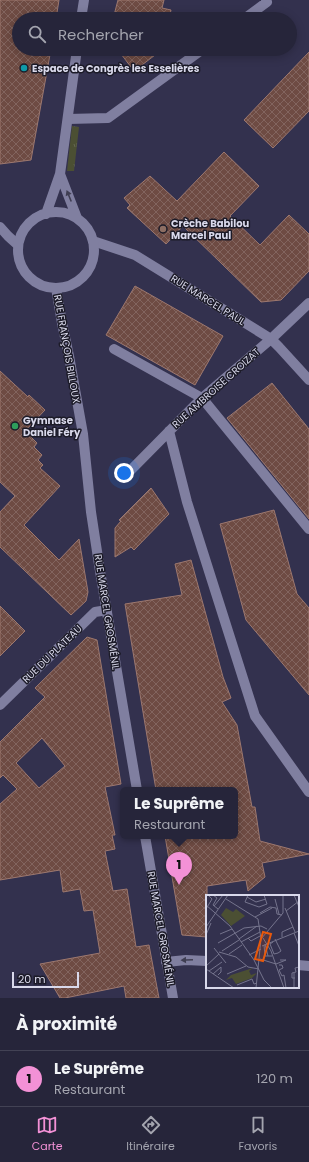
<!DOCTYPE html>
<html lang="fr">
<head>
<meta charset="utf-8">
<style>
	:root { --surface:#26253a; --page:#323145; --text:#f1f3f6; --muted:#a4a5af; --line:#424254; --accent:#f391d6 }
	body { margin:0; font-family:Poppins,sans-serif; background:var(--page); color:var(--text) }
	.scale { position:absolute; left:12px; bottom:10px; width:67px; box-sizing:border-box; padding-left:4px; border:2px solid #d9d9eb; border-top:0; font-size:11px; line-height:14px; white-space:nowrap; color:#d9d9eb; -webkit-text-stroke:3px #1c1b28; paint-order:stroke }
	.you { position:absolute; left:124px; top:473px; width:14px; height:14px; margin:-10px; border:3px solid #fff; border-radius:50%; background:#1a73e8; box-shadow:0 0 0 6px #1a73e833 }
	.badge { display:grid; place-items:center; width:26px; height:26px; border-radius:50%; background:var(--accent); color:#111; font-size:13px; font-weight:700 }
	.pin { position:absolute; translate:-50% -33px; filter:drop-shadow(0 1px 2px #0008) }
	.pin::after { content:''; position:absolute; top:21px; width:14px; height:12px; background:inherit; clip-path:polygon(0 0,100% 0,50% 100%) }
	.popup { position:absolute; left:120px; top:787px; width:118px; height:52px; box-sizing:border-box; display:grid; place-content:center; border-radius:6px; background:var(--surface); filter:drop-shadow(0 1px 3px #0005); font-size:13px; white-space:nowrap; color:var(--muted) }
	.popup b { font-size:15px; color:var(--text) }
	.popup::after { content:''; position:absolute; left:50%; top:100%; margin-left:-8px; border:8px solid transparent; border-top-color:var(--surface) }
	.list { margin:0; padding:0; list-style:none }
	h2 { display:flex; justify-content:space-between; align-items:center; height:52px; margin:0; padding:0 16px; font-size:17px }
	h2 small { font-size:13px; font-weight:400; color:var(--muted) }
	.list li { display:grid; grid-template-columns:26px 1fr auto; gap:12px; align-items:center; box-sizing:border-box; height:56px; padding:0 16px; border-top:1px solid var(--line) }
	.list b { display:block; font-size:15px; white-space:nowrap }
	.list p { margin:0; font-size:13px; white-space:nowrap; color:var(--muted) }
	.list em { font-size:13px; font-style:normal; color:var(--muted) }
	.icon { flex:none; width:22px; height:22px; fill:none; stroke:currentColor; stroke-width:2; stroke-linecap:round; stroke-linejoin:round }
	.map { position:relative; flex:none; width:309px; height:998px; overflow:hidden }
	.search { position:absolute; background:var(--surface); box-shadow:0 2px 10px #0003; left:12px; right:12px; top:12px; height:44px; display:flex; align-items:center; gap:10px; box-sizing:border-box; padding:0 14px; border-radius:22px; color:var(--muted); font-size:15px }
	.sheet { height:108px; background:var(--surface) }
	nav { display:flex; justify-content:space-around; align-items:center; box-sizing:border-box; height:56px; border-top:1px solid var(--line); background:var(--surface); font-size:11px; color:var(--muted) }
	nav a { display:grid; justify-items:center; gap:2px }
	nav .on { color:var(--accent) }
	.map>svg:first-child { display:block }
	.grass { fill:url(#grass-tufts) }
	.building { fill:url(#building-cross-hatch); stroke:#9d786f; fill-rule:evenodd }
	.lines { fill:none; stroke-linecap:round; stroke-linejoin:round }
	.pedestrian { stroke:#807fa0; stroke-width:10 }
	.minor { stroke:#807fa0; stroke-width:10 }
	.tertiary { stroke:#807fa0; stroke-width:10 }
	.oneway { fill:#3f3e52 }
	.culture-dot { fill:#0f9aa8; stroke:#1c1b28; stroke-width:1.5 }
	.education-dot { fill:#8d6e63; stroke:#1c1b28; stroke-width:1.5 }
	.leisure-dot { fill:#2e9e5b; stroke:#1c1b28; stroke-width:1.5 }
	.labels { text-anchor:middle; dominant-baseline:central; stroke-width:3; stroke-linejoin:round; paint-order:stroke }
	.poi-label { font-size:10px; font-weight:bold; fill:#d9d9eb; stroke:#1c1b28; text-anchor:start }
	.street-label { font-size:10px; fill:#d9d9eb; stroke:#1c1b28 }
	.inset-road { fill:none; stroke:#75748d; stroke-width:1 }
	.view { fill:#e8590c; fill-opacity:0.15; stroke:#e8590c; stroke-width:2 }
	.inset-edge { fill:none; stroke:#d9d9eb; stroke-width:2 }
</style>
</head>
<body>
<div class="map">
<svg width="309" height="998" viewBox="0 0 309 998">
	<defs>
		<pattern id="grass-tufts" width="24" height="20" patternUnits="userSpaceOnUse"><rect width="24" height="20" fill="#4b4f33"/><path d="M3 7l-1-3M5 7V3M7 7l1-3M15 17l-1-3M17 17v-4M19 17l1-3" fill="none" stroke="#646851"/></pattern>
		<pattern id="building-cross-hatch" width="8" height="8" patternUnits="userSpaceOnUse"><rect width="8" height="8" fill="#6e4b43"/><path d="M0 0l8 8M0 8l8-8" fill="none" stroke="#82645e"/></pattern>
	</defs>
	<rect width="100%" height="100%" fill="#33314e"/>
	<path class="grass" d="M72,126L79,127L74,171H67Z"/>
	<path class="building" d="M0,0H59L56,19H19V49H51L31,160L0,164Z
		M118,0H164L162,8L171,10L169,19H113Z
		M112,49H163L134,71L118,50Z
		M309,52V111L273,148L244,120Z
		M224,152L259,186L230,216L260,245L289,215L309,234V271L281,300L261,302L183,226L166,244L127,208L130,205L124,198L150,176L177,201Z
		M135,286L223,336L195,385L106,335Z
		M0,371L28,397L29,395L45,410L25,431L37,443L34,447L42,455L38,460L43,465L40,468L60,486L24,525L59,560L79,539L88,592L86,601L71,615L0,547V512L15,496L0,482Z
		M272,383L309,429V519L227,418Z
		M151,488L169,514L134,550L131,547L115,557V528L121,521L119,520Z
		M274,510L297,594L309,608V695L246,620L220,524Z
		M191,560L223,677L231,698L222,702L237,725L252,807H255L260,841L309,854L262,863L265,877L248,891L246,880L207,886V937L182,935L165,836H235V790H179V787L156,790L125,604L182,595L175,564Z
		M0,606L25,631L0,656Z
		M87,637L97,640L121,784L105,787L115,835H112L115,849L105,851L113,891L127,889L136,947L149,945L159,998H126L124,986L65,998H60L40,964L100,953L93,910L84,911L80,889L63,892L60,870L0,880V804L17,789L3,775L0,778V742L45,697L35,688ZM42,738L65,766L39,788L16,763Z"/>
	<g class="lines">
		<path class="pedestrian" d="M114,349L202,398L309,529
			M169,431L187,502L255,716L309,792
			M125,476L202,398L271,339"/>
		<path class="minor" d="M244,19L267,2L266,0
			M68,119L108,118L203,49
			M0,227L8,236L18,245
			M93,241L135,255L271,339L279,347L309,380
			M271,339L309,303
			M0,705L95,612L107,610
			M166,962L186,960L207,961
			M298,965L309,966"/>
		<path class="tertiary" d="M81,19L84,0
			M60,174L77,218
			M18 250a38 38 0 1 1 76 0a38 38 0 1 1-76 0Z
			M46,214L60,174L77,49
			M56,288L62,323L69,356L83,434L91,512L100,571L137,790
			M145,836L173,998"/>
	</g>
	<defs><path id="oneway-solid" d="M-6-.8H1V-3.2L6.5 0L1 3.2V.8H-6Z"/></defs>
	<g class="oneway">
		<use href="#oneway-solid" transform="translate(69 196) rotate(-112)"/>
		<use href="#oneway-solid" transform="translate(187 960) rotate(178)"/>
	</g>
	<circle class="culture-dot" cx="24" cy="68" r="4"/>
	<circle class="education-dot" cx="163" cy="229" r="4"/>
	<circle class="leisure-dot" cx="15" cy="426" r="4"/>
	<g class="labels">
		<g class="poi-label">
			<text x="32" y="68">Espace de Congrès les Esselières</text>
			<text x="171" y="223">Crèche Babilou<tspan x="171" dy="12">Marcel Paul</tspan></text>
			<text x="23" y="420">Gymnase<tspan x="23" dy="12">Daniel Féry</tspan></text>
		</g>
		<g class="street-label">
			<text transform="translate(208 300) rotate(32)">RUE MARCEL PAUL</text>
			<text transform="translate(67 349) rotate(80)">RUE FRANÇOIS BILLOUX</text>
			<text transform="translate(216 388) rotate(-42)">RUE AMBROISE CROIZAT</text>
			<text transform="translate(107 612) rotate(81)">RUE MARCEL GROSMÉNIL</text>
			<text transform="translate(52 654) rotate(-44)">RUE DU PLATEAU</text>
			<text transform="translate(161 929) rotate(80)">RUE MARCEL GROSMÉNIL</text>
		</g>
	</g>
	<g transform="translate(206 895)">
		<rect width="93" height="93" fill="#33314e"/>
		<path d="M47,73L43,76L45,80L51,78L46,83L30,89L26,83L20,85L25,80Z" fill="#4b4f33"/>
		<path d="M20,13L27,17L30,14L39,21L25,31L15,20Z" fill="#4b4f33"/>
		<path class="inset-road" d="M7,0L11,3L7,10L12,14M42,0L39,7L53,12L61,9L58,0M88,0L93,12M41,2L50,7L60,4M20,4L52,24L55,44M69,4L73,19M0,10L24,31L48,65L58,85L66,93M8,11L17,0M79,13L89,37M0,14L6,4L2,0M80,16L93,6M54,18L64,12L70,13L71,19L76,20M49,22L66,13M0,32L22,0M88,38L93,51M14,39L26,34M0,40L5,28M76,42V37L87,32M42,43L45,46L54,41M57,43L65,56L78,93M33,44L51,31M69,44L75,56L72,58M35,47L54,37M67,47L64,49L68,59L72,58M12,48L38,33L55,31L61,34M59,49L62,61M58,50L59,61H66M56,51L93,36M8,53L20,68M16,56L33,45M13,57L30,62L42,72L53,74M23,59L36,50M43,60L55,54M54,64L70,69M70,69L80,65H74M73,70H76L77,73L73,75L76,81L78,80L80,93M0,71L13,59M0,74L28,93M3,76L16,67M88,78V93M7,79L15,72V77L12,80M21,79L40,71M89,83H86V78L90,77L89,73L93,72M31,90L46,84L48,89L51,88M50,93L55,44L77,18V0"/>
		<path class="view" d="M57,37L65,39L57,66L49,64Z"/>
		<rect width="93" height="93" class="inset-edge"/>
	</g>
</svg>
<div class="scale">20 m</div>
<div class="you"></div>
<div class="pin badge" style="left:179px;top:885px">1</div>
<div class="popup"><b>Le Suprême</b>Restaurant</div>
<div class="search"><svg class="icon" aria-label="search" viewBox="0 0 24 24"><circle cx="10" cy="10" r="6"/><path d="M15 15l6 6"/></svg>Rechercher</div>
</div>
<section class="sheet">
<h2>À proximité<small></small></h2>
<ul class="list">
<li><span class="badge">1</span><div><b>Le Suprême</b><p>Restaurant</p></div><em>120 m</em></li>
</ul>
</section>
<nav>
<a class="on"><svg class="icon" aria-label="map" viewBox="0 0 24 24"><path d="M3 6l6-2 6 2 6-2v14l-6 2-6-2-6 2zM9 4v14M15 6v14"/></svg>Carte</a>
<a><svg class="icon" aria-label="directions" viewBox="0 0 24 24"><path d="M12 3l9 9-9 9-9-9zM9 14v-3h6M13 9l2 2-2 2"/></svg>Itinéraire</a>
<a><svg class="icon" aria-label="saved" viewBox="0 0 24 24"><path d="M7 4h10v16l-5-4-5 4z"/></svg>Favoris</a>
</nav>
</body>
</html>
